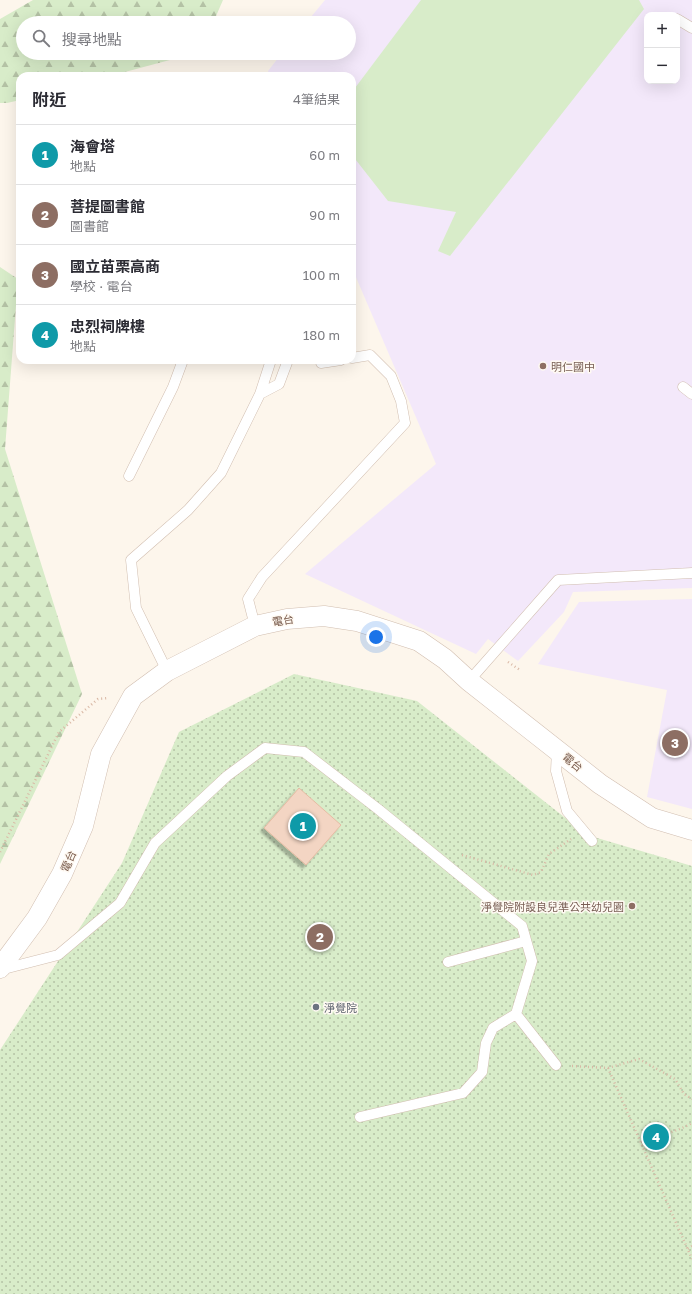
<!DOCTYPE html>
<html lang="zh-TW">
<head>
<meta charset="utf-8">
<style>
	:root { --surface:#fff; --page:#f2f2f3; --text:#2b2b33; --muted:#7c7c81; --line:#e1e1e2; --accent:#e76f51 }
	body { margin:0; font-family:"Golos Text","Noto Sans TC",sans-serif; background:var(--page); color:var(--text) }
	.controls { position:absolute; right:12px; top:12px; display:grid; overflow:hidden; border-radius:8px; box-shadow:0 4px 16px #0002 }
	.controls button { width:36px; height:36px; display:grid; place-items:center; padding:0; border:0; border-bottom:1px solid var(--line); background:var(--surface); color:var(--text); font:20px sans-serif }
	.you { position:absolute; left:376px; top:637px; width:14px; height:14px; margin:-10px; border:3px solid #fff; border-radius:50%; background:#1a73e8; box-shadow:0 0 0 6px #1a73e833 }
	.badge { display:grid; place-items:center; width:26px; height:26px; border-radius:50%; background:var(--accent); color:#fff; font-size:13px; font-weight:700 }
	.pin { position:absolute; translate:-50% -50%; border:2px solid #fff; box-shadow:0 1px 4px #0006 }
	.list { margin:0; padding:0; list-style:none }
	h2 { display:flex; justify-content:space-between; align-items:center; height:52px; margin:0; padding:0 16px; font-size:17px }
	h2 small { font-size:13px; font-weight:400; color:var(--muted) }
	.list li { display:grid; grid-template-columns:26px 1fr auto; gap:12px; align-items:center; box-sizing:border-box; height:60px; padding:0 16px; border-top:1px solid var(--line) }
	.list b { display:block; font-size:15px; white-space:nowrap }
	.list p { margin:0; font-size:13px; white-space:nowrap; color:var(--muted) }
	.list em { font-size:13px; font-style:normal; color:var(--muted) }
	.icon { flex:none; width:22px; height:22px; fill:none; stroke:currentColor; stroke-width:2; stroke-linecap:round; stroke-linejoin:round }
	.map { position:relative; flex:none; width:692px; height:1294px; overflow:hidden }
	.search { position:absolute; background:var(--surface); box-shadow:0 4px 16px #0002; left:16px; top:16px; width:340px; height:44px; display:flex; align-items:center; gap:10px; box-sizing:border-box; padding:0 14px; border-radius:22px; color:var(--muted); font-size:15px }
	.panel { position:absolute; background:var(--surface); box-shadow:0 4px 16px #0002; left:16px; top:72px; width:340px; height:292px; border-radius:12px }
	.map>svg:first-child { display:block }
	.education { fill:#f3e8fa; fill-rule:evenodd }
	.grass { fill:#d8ecc9 }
	.forest { fill:url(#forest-firs) }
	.park { fill:url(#park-dots) }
	.building { fill:#f3d5c3; stroke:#e6bba3; filter:url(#shadow) }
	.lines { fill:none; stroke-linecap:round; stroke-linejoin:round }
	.lane-casing { stroke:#d1beb0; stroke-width:11 }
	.street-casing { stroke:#d1beb0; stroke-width:21 }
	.path { stroke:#d9b8a5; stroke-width:2.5; stroke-dasharray:1 3; stroke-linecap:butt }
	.lane { stroke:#fff; stroke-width:10 }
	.street { stroke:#fff; stroke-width:20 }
	.education-dot { fill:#8d6e63; stroke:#fffaf3; stroke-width:1.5 }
	.worship-dot { fill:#6b7280; stroke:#fffaf3; stroke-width:1.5 }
	.labels { text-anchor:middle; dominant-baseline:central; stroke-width:3; stroke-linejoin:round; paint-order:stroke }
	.education-label { font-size:11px; fill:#785e54; stroke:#fffaf3; text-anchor:start }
	.street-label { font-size:11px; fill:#7a5c4d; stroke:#fffaf3 }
	.worship-label { font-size:11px; fill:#5b616d; stroke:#fffaf3; text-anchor:start }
</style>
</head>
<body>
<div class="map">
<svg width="692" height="1294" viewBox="0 0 692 1294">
	<defs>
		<pattern id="forest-firs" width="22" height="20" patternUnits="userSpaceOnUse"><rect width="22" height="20" fill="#d8ecc9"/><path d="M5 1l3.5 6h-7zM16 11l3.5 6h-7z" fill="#b4c2a5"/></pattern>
		<pattern id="park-dots" width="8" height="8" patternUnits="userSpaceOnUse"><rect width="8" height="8" fill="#d8ecc9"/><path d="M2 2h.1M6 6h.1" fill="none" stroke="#b4c2a5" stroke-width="1.8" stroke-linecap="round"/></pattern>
		<filter id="shadow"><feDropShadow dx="-3.5" dy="3.5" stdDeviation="1" flood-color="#0004"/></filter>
	</defs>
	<rect width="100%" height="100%" fill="#fdf6ec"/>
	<path class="education" d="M325,0H692V588L573,592L564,612L518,661L488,639L476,654L305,574L436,464L352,268V76H270L268,71L282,53H349V23H306ZM647,15H677V81H647Z
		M692,599V809L647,797L667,690L538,664L579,602Z"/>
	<path class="grass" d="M421,0H639L644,9L450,256L438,251L456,212L388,201L352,155V92Z"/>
	<path class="forest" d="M33,0H223L213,23H23V53H196L110,76H20V100L7,103H0V19Z
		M0,267L18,279L5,449L82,694L0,864Z"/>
	<path class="park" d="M294,674L417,701L587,835L692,866V1294H0V1050L122,863L179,732Z"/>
	<path class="building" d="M299,788L341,825L306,865L264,828Z
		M654,1128L661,1144L658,1145L651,1130Z"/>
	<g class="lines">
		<g class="lane-casing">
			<path id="lane" d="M677,19L692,28
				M321,363L341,360
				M683,387L692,394
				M260,394L279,384L288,360
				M129,476L173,387L183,360
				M255,626L248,599L262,577L405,423L401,401L391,376L370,355L352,358
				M167,671L136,608L131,560L188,510L221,473L260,394L271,360
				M469,681L558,580L692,573
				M557,750L556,771L567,811L592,841
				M448,962L526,941
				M0,970L58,955L120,903L155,843L227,776L265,748L304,752L378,809L522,926L532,961L516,1014L556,1065
				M360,1117L463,1093L482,1072L486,1043L493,1028L516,1014"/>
		</g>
		<g class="street-casing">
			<path id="street" d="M0,968L37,918L62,874L83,826L101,754L133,696L167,671L255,626L287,619L324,616L357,621L419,641L445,659L469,681L600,784L652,818L692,830"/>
		</g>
		<path class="path" d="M508,662L520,670
			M0,852L59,732L98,699L108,698
			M462,855L533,875L541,872L549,854L571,839
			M572,1066L608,1068L692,1259
			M608,1068L639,1059L675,1079L684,1094L692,1099
			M641,1142C658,1136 676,1132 692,1123
			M688,1249L692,1246"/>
		<use href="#lane" class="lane"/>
		<use href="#street" class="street"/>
	</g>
	<g class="education-dot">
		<circle cx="543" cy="366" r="4"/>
		<circle cx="632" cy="906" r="4"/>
	</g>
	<circle class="worship-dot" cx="316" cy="1007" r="4"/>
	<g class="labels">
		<g class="education-label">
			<text x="551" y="366">明仁國中</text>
			<text x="624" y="906" text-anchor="end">淨覺院附設良兒準公共幼兒園</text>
		</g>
		<g class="street-label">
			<text transform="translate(283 620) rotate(-10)">電台</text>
			<text transform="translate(573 762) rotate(39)">電台</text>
			<text transform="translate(68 861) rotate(-66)">電台</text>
		</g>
		<g class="worship-label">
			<text x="324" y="1007">淨覺院</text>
		</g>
	</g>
</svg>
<div class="controls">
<button>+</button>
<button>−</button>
</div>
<div class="you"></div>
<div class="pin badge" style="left:303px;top:826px;background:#0f9aa8">1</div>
<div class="pin badge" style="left:320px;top:937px;background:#8d6e63">2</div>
<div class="pin badge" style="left:675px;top:743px;background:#8d6e63">3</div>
<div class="pin badge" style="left:656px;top:1137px;background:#0f9aa8">4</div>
<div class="search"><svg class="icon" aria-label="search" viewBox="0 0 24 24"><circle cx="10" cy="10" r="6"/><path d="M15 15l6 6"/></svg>搜尋地點</div>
<section class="panel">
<h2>附近<small>4筆結果</small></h2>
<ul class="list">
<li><span class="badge" style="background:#0f9aa8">1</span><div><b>海會塔</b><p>地點</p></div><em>60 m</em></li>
<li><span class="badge" style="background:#8d6e63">2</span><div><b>菩提圖書館</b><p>圖書館</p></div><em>90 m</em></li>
<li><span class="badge" style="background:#8d6e63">3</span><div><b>國立苗栗高商</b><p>學校 · 電台</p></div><em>100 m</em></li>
<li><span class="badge" style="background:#0f9aa8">4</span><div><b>忠烈祠牌樓</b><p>地點</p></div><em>180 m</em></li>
</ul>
</section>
</div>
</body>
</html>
